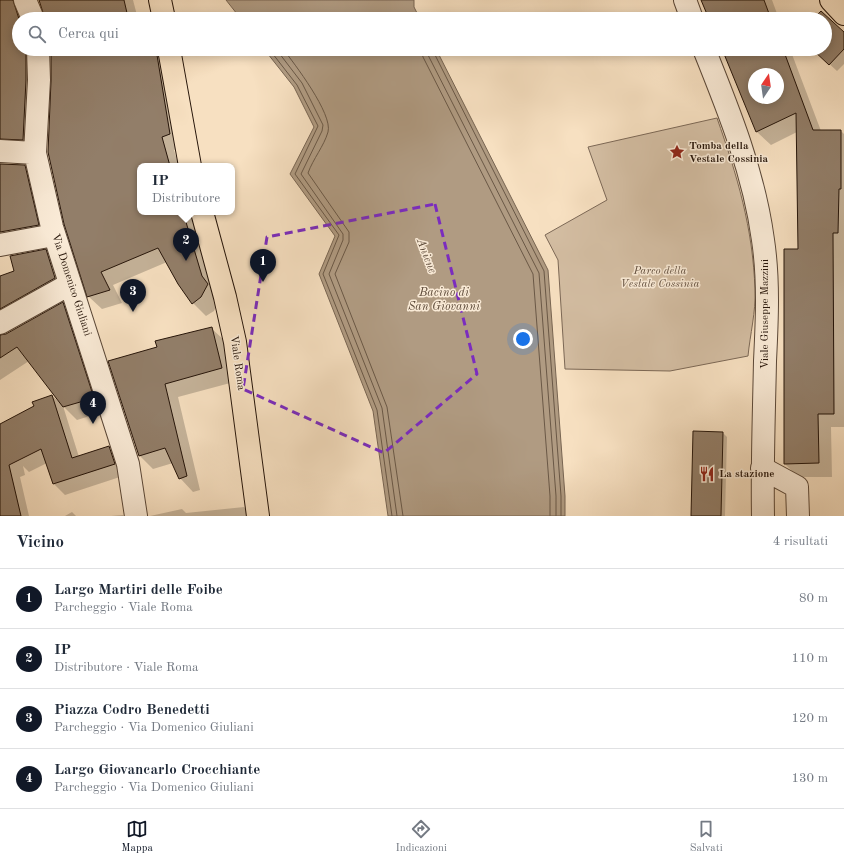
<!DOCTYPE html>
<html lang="it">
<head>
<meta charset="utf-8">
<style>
	:root { --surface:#fff; --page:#f2f2f3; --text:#1f2937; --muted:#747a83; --line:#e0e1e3; --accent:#111827 }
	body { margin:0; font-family:"Old Standard TT",serif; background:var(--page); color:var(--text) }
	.compass { position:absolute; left:748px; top:68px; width:36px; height:36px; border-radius:50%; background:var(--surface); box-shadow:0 2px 10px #0003; rotate:13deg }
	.you { position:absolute; left:523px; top:339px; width:14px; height:14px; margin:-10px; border:3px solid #fff; border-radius:50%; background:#1a73e8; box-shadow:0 0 0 6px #1a73e833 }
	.badge { display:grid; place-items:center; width:26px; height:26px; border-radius:50%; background:var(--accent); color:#fff; font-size:13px; font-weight:700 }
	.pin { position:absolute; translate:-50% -33px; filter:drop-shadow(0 1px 2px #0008) }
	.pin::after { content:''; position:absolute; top:21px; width:14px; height:12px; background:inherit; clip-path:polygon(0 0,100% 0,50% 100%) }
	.popup { position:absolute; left:137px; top:163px; width:98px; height:52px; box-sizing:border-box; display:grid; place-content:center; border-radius:8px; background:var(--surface); filter:drop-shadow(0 1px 3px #0005); font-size:13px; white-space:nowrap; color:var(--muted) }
	.popup b { font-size:15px; color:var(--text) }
	.popup::after { content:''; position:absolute; left:50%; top:100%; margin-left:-8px; border:8px solid transparent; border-top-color:var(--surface) }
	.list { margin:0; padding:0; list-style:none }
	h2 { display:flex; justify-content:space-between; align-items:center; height:52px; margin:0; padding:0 16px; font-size:17px }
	h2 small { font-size:13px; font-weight:400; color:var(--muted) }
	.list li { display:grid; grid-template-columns:26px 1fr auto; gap:12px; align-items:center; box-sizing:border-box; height:60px; padding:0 16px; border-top:1px solid var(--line) }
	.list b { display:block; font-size:15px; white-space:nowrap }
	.list p { margin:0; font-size:13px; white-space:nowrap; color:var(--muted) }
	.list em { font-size:13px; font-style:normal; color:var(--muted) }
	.icon { flex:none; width:22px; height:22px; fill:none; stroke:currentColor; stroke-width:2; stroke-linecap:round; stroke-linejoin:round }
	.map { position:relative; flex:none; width:844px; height:516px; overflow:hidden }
	.search { position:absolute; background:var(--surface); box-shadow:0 2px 10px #0003; left:12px; right:12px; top:12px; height:44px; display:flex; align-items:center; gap:10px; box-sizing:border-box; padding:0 14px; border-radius:22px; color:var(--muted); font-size:15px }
	.sheet { height:292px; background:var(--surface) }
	nav { display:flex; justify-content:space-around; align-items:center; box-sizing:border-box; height:56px; border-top:1px solid var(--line); background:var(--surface); font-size:11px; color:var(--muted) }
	nav a { display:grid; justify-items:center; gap:2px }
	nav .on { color:var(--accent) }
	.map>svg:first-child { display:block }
	.green { fill:#d3bda2; stroke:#7c6856 }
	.water { fill:#b09b82; stroke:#786552 }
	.shadow { fill:#0003; fill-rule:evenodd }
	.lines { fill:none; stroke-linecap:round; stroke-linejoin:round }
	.shore { stroke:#6a5846; stroke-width:1 }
	.building { fill:#927e69; stroke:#251409; fill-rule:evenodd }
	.street-casing { stroke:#5a4737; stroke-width:24 }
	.primary-casing { stroke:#251409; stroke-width:24 }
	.street { stroke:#faebd7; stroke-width:22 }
	.primary { stroke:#f7e0c1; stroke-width:22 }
	.marked { fill:none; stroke:#7b2cbf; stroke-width:3; stroke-dasharray:8 5; stroke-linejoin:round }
	.labels { text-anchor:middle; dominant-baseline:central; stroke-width:3; stroke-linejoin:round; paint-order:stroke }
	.poi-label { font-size:11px; font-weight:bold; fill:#251409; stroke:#faebd7; text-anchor:start }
	.park-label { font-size:11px; font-style:italic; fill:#624f3f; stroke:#faebd7 }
	.street-label { font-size:11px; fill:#251409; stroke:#faebd7 }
	.water-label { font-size:12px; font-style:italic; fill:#5d4a39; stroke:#faebd7 }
</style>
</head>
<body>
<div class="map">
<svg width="844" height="516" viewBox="0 0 844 516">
	<rect width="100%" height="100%" fill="#f7e0c1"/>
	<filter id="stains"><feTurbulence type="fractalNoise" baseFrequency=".005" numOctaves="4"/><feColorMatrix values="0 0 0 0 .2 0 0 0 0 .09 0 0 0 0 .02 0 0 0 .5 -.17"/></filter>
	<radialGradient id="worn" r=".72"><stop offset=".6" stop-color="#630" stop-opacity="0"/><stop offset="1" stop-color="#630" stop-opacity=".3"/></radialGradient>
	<path class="green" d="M717,118C737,175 753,228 755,290C756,311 750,335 748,356L670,371L565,369L558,260L545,235L607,200L588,147Z"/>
	<path class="water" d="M226,0H414V7L420,19H241Z
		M264,49H436L548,270L565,496V516H388L373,411L319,274L335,236L290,174L314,127L294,87Z"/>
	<path class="shadow" d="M0,0H133L138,19H46L39,0L33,1L26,19H19V49H166L183,147L174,150L179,166H140V212H192L220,298L214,311L206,316L193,303L178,284L167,262L113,285L122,303L102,309L88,296L52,81V49L44,51L36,153L3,157L1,163L24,166L38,179L51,238L0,253Z
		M702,0H772L779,19H710Z
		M821,12L844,34V64L837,71L813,49H825V19H814Z
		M723,49H790L821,131H841L844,134V427H831L832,477H798L785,464L799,250V191L797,189V132L771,145L757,132ZM754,74H778V98H754Z
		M46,250L59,263L68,291L2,330L0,336L6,335L63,303L76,316L106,411L77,420L63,406L79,457L109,448L121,459L126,475L65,495L53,483L47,463L29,472L23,466L25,475L20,477L29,516H0V425L52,396L61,403L29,361L0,380V277L15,271Z
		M211,328L225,341L234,382L178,397L200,490L193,492L180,478L173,463L153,469L140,456L109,361L158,347Z
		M723,433L727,437L725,516H692Z
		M244,507L252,516H150L182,509L186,513Z
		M72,512L76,516H65Z
		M123,515L124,516H111Z"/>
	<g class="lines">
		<path class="shore" d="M269,49L297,85L318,126L295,174L339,235L323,274L377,410L392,516
			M276,49L302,83L323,125L322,131L301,174L343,234V240L329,274L382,408L397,516
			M283,49C294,63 333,114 328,132C324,146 313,159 308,173L349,232V242L335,274L387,407L403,516
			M421,49L423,57L533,274L550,496V516
			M427,49L428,55L539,273L556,496V516
			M432,49L544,271L561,496V516"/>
	</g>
	<path class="building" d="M0,0H13L19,19V49H26V80L23,140L0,139Z
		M39,0H124L127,13L115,19H45Z
		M701,0H764L771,19H709Z
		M821,11L844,32V49L829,65L812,49H825V19H813Z
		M51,49H156L170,134L162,137L170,166H140V212H183L202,276L208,284L201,297L192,304L178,284L158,248L101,272L110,290L87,297L64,224L48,152L51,81Z
		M722,49H783L813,130H841V189H839L838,233H833L834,414H818L819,463L784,464V249H798L796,113L756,132ZM754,74H778V98H754Z
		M0,164L25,165L39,225L0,232Z
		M46,249L55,278L0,309V276L14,271L10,256Z
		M63,302L94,398L63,407L17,347L0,358V335L6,334Z
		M212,327L222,368L165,384L187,476L179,479L165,448L139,456L108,361L157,347L155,341Z
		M52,395L72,458L109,446L115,464L53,484L41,449L9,465L21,516H0V424L34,406L32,402Z
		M693,431L723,432L721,516H691Z"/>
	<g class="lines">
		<g class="street-casing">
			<path id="street" d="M25,0L33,19
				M685,0L692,19
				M38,49L39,80L35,153L52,227L128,464L136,516
				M704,49C729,111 754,173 763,240C769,280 767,321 765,361C764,413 762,464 763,516
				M0,151L35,153
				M0,245L54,235
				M0,323L70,284
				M762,468L797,487L798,516"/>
		</g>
		<g class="primary-casing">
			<path id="primary" d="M160,0L164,19
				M831,0L844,14
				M169,49L190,166
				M202,212L225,297L235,342L258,516"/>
		</g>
		<use href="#street" class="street"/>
		<use href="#primary" class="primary"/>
	</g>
	<path class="marked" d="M435,204L477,374L384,453L243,389L267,237Z"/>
	<defs>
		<g id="sight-bare" transform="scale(1.2)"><path d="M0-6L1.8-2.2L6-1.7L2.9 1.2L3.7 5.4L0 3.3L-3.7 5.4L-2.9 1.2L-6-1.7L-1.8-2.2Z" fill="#8f2418" stroke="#faebd7" stroke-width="2.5" paint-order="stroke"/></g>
		<g id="restaurant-bare" transform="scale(1.2)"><path d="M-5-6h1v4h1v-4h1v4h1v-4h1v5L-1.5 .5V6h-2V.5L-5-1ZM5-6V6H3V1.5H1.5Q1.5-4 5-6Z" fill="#8f2418" stroke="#faebd7" stroke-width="2.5" paint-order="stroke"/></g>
	</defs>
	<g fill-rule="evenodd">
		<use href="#sight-bare" x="677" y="152"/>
		<use href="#restaurant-bare" x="707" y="474"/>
	</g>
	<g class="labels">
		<g class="poi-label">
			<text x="689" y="146">Tomba della<tspan x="689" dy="13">Vestale Cossinia</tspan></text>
			<text x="719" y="474">La stazione</text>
		</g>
		<g class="park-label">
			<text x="660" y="271">Parco della<tspan x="660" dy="13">Vestale Cossinia</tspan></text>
		</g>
		<g class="street-label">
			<text transform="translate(71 285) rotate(72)">Via Domenico Giuliani</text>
			<text transform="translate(765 314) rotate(-90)">Viale Giuseppe Mazzini</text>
			<text transform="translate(237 363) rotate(82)">Viale Roma</text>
		</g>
		<g class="water-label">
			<text transform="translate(426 256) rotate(69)">Aniene</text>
			<text x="444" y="293">Bacino di<tspan x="444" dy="14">San Giovanni</tspan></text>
		</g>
	</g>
	<rect width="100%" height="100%" filter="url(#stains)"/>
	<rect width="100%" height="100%" fill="url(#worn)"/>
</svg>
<svg class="compass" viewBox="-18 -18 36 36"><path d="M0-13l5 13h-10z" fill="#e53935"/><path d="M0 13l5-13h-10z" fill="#747a83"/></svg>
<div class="you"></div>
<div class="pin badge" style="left:263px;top:282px">1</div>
<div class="pin badge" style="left:186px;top:261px">2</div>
<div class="popup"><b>IP</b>Distributore</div>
<div class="pin badge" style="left:133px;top:312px">3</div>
<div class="pin badge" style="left:93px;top:424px">4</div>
<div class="search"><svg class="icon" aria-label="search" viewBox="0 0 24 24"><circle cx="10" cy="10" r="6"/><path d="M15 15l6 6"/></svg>Cerca qui</div>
</div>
<section class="sheet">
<h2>Vicino<small>4 risultati</small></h2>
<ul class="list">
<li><span class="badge">1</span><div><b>Largo Martiri delle Foibe</b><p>Parcheggio · Viale Roma</p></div><em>80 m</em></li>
<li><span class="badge">2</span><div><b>IP</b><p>Distributore · Viale Roma</p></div><em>110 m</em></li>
<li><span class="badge">3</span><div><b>Piazza Codro Benedetti</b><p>Parcheggio · Via Domenico Giuliani</p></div><em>120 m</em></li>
<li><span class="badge">4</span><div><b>Largo Giovancarlo Crocchiante</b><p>Parcheggio · Via Domenico Giuliani</p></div><em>130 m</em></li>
</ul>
</section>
<nav>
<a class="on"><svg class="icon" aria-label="map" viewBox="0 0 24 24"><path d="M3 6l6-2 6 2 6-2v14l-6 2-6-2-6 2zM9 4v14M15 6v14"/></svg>Mappa</a>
<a><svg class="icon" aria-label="directions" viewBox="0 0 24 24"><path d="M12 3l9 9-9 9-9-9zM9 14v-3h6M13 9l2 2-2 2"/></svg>Indicazioni</a>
<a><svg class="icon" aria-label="saved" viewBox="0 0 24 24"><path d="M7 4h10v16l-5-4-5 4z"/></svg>Salvati</a>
</nav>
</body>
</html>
